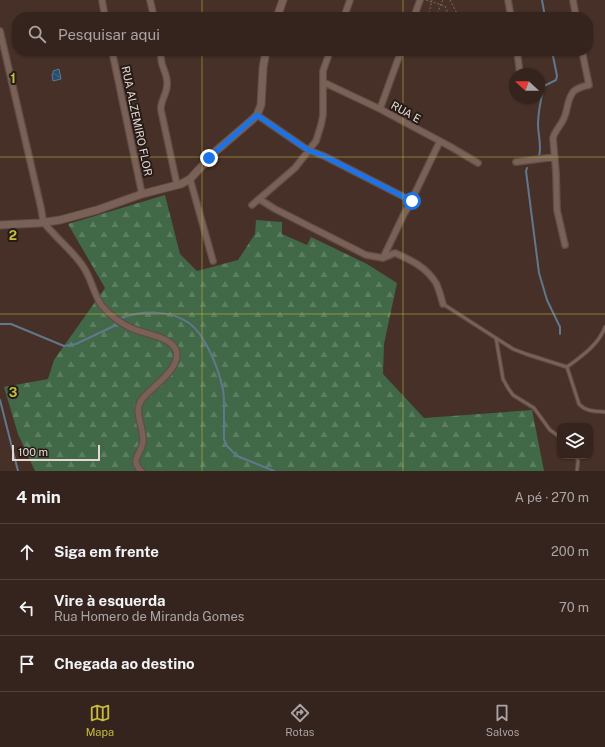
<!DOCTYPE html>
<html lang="pt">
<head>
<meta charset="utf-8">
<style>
	:root { --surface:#35241d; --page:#40302a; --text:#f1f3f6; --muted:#aaa4a4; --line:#4f413b; --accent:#c6bc3d }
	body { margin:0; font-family:"Public Sans",sans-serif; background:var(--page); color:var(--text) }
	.controls { position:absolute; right:12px; bottom:12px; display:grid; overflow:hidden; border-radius:8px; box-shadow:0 1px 3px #0004 }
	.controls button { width:36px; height:36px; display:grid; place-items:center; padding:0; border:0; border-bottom:1px solid var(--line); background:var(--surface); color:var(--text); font:20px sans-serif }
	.compass { position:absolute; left:509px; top:68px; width:36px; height:36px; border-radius:50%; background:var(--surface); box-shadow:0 1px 3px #0004; rotate:291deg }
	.scale { position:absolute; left:12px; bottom:10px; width:88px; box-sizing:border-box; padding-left:4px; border:2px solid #e6d7d1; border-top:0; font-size:11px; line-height:14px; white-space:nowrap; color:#e6d7d1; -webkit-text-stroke:3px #251b17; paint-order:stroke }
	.stop { position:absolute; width:12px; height:12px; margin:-9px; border:3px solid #1a73e8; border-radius:50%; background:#fff }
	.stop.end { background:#1a73e8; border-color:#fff; box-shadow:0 1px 4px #0008 }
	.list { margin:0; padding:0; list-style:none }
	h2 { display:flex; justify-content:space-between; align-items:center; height:52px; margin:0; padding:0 16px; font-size:17px }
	h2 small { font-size:13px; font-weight:400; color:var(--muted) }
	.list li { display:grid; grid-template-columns:26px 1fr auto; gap:12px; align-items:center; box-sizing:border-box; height:56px; padding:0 16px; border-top:1px solid var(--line) }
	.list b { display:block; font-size:15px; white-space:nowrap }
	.list p { margin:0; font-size:13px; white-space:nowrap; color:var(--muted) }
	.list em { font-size:13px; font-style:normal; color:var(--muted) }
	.icon { flex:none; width:22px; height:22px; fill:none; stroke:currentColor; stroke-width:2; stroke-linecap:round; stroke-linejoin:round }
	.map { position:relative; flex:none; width:605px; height:471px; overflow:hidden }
	.search { position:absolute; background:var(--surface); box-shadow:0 1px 3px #0004; left:12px; right:12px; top:12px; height:44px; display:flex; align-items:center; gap:10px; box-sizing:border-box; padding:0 14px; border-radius:16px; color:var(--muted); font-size:15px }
	.sheet { height:220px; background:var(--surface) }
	nav { display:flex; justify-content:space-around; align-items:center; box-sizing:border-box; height:56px; border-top:1px solid var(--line); background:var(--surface); font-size:11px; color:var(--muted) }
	nav a { display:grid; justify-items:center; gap:2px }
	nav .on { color:var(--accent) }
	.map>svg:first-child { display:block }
	.forest { fill:url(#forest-firs) }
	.water { fill:url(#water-waves); stroke:#60778d }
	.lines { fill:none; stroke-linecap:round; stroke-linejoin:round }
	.stream { stroke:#60778d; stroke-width:2 }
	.service-casing { stroke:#604d45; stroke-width:4.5 }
	.minor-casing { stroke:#604d45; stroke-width:8 }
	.tertiary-casing { stroke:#604d45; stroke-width:9 }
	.path { stroke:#806c64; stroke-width:1; stroke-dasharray:2 2; stroke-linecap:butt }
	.service { stroke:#7a6157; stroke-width:2.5 }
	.minor { stroke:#7a6157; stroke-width:5.5 }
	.tertiary { stroke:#7a6157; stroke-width:7 }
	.route { stroke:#1a73e8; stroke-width:5 }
	.grid { fill:none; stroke:#c6bc3d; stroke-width:1; stroke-opacity:0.55 }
	.labels { text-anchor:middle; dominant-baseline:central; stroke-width:4; stroke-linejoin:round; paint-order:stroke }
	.street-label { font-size:11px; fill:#e6d7d1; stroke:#251b17 }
	.grid-label { font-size:13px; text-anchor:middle; font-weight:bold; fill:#c6bc3d; stroke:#251b17; stroke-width:4; stroke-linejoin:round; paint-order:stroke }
</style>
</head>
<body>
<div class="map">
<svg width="605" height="471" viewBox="0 0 605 471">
	<defs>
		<pattern id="forest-firs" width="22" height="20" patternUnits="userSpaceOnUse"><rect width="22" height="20" fill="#416948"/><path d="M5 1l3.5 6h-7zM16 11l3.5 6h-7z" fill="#5c7e61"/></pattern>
		<pattern id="water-waves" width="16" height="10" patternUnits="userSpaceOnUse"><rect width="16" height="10" fill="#274e70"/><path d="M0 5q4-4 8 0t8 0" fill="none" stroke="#466783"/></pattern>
	</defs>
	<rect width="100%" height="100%" fill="#473027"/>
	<path class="forest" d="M165,195L180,254L197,271L238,260L255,234L256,220L282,222V234L307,245L311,237L367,264L397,283L384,344L383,374L424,418L532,410L544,471H35L18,434L4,387L48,379L54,360L105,288L68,224Z"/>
	<path class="water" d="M59,69L61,79L53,81L52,74H53V71Z"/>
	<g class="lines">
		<path class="stream" d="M542,0L545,17
			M539,156C542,146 538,135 538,124C538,111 541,99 544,86L556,80L557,76L552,51
			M527,168L526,171L539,273L547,300L560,327V334
			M121,318C142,311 169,309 189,323C206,335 219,370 223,390C224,395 224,400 224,405C224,417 224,428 224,439L227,446L237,456L274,471
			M0,324H11L64,346L76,344L116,325
			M0,400L18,471"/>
		<g class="service-casing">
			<path id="service" d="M443,304L513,349L526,354L567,367L579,404C586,412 596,411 605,412
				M496,338L503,379L508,388L513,395L534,408L550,430L560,437
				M567,367C582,356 599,344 605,327
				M576,456L578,461L577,471"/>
		</g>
		<g class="minor-casing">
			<path id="minor" d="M102,0L105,17
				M150,0L154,17
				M508,0L511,17
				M573,0L576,17
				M344,17L350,0
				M414,17L420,0
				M0,31C11,77 21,123 32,169C35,182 38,195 41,208C42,212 42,218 44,222C46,227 51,230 54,234C63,244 77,256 84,268C92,280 93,293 102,306C110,315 120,323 131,328C144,334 170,336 176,350C182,368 153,386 143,398C132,411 144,426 143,441C142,454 129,459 141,471
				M112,51L142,194
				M160,51C161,55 161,60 162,64C164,71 168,77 167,85C167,94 160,101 161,110L177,185
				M517,51L520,74
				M323,82L380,109L451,147L478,163
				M380,109L401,51
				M257,115L308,150L324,156L412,201
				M516,162L555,157
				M190,179L213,261
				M259,199L275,209L366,255L383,258L395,253C411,260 426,267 436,283C439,289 441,297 443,304
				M252,205L295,168L316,141L321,125L323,115V71L330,51
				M565,245L557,210L556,173L553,138C555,130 561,126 564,118C568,110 567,98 574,91C578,88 584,86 589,85L582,51
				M383,258L404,214L412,201L415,193L440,141"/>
		</g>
		<g class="tertiary-casing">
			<path id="tertiary" d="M277,17L283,0
				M0,225L39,223L60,220L97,210L142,194L181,184L190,179L216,151L252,120L257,115L261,105L263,68L266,51"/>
		</g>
		<path class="path" d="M426,0L445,6L447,11V17
			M450,0L459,17
			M428,17L432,0
			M436,17L441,4L443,0
			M439,51L451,55L453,54L455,51"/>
		<use href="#service" class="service"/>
		<use href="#minor" class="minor"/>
		<use href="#tertiary" class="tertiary"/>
	</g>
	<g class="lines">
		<path class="route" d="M209,158L222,146L257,115L308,150L324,156L412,201"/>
	</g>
	<path class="grid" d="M202,0V17M403,0V17M202,51V471M403,51V471M0,157H605M0,314H605"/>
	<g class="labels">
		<g class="street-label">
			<text transform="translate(406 112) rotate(29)">RUA E</text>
			<text transform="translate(137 121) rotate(78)">RUA ALZEMIRO FLOR</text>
		</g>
	</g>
	<g class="grid-label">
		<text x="13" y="83">1</text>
		<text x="13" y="240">2</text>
		<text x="13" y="397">3</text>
	</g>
</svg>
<div class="controls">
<button><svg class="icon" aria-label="layers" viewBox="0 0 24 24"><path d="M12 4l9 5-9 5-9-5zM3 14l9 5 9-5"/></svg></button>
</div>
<svg class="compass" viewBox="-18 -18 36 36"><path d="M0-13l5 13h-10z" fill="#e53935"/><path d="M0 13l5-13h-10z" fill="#aaa4a4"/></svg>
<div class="scale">100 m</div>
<div class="stop" style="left:412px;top:201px"></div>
<div class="stop end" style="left:209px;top:158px"></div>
<div class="search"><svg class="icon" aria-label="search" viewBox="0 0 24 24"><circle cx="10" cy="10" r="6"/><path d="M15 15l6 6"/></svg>Pesquisar aqui</div>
</div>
<section class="sheet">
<h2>4 min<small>A pé · 270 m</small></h2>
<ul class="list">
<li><svg class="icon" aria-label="ahead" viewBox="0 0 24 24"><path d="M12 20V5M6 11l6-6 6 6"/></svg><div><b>Siga em frente</b></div><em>200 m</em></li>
<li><svg class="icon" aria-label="left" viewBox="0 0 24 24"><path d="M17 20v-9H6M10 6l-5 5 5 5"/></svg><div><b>Vire à esquerda</b><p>Rua Homero de Miranda Gomes</p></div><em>70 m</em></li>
<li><svg class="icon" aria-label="arrive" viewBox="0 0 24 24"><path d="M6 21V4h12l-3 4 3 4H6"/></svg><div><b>Chegada ao destino</b></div></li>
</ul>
</section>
<nav>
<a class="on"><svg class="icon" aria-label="map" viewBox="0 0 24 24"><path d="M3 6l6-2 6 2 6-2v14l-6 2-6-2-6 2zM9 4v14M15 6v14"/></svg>Mapa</a>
<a><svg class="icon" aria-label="directions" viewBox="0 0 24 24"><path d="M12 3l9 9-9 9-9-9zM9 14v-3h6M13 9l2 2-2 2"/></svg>Rotas</a>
<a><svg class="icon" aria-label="saved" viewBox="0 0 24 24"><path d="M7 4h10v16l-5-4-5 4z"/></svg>Salvos</a>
</nav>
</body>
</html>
